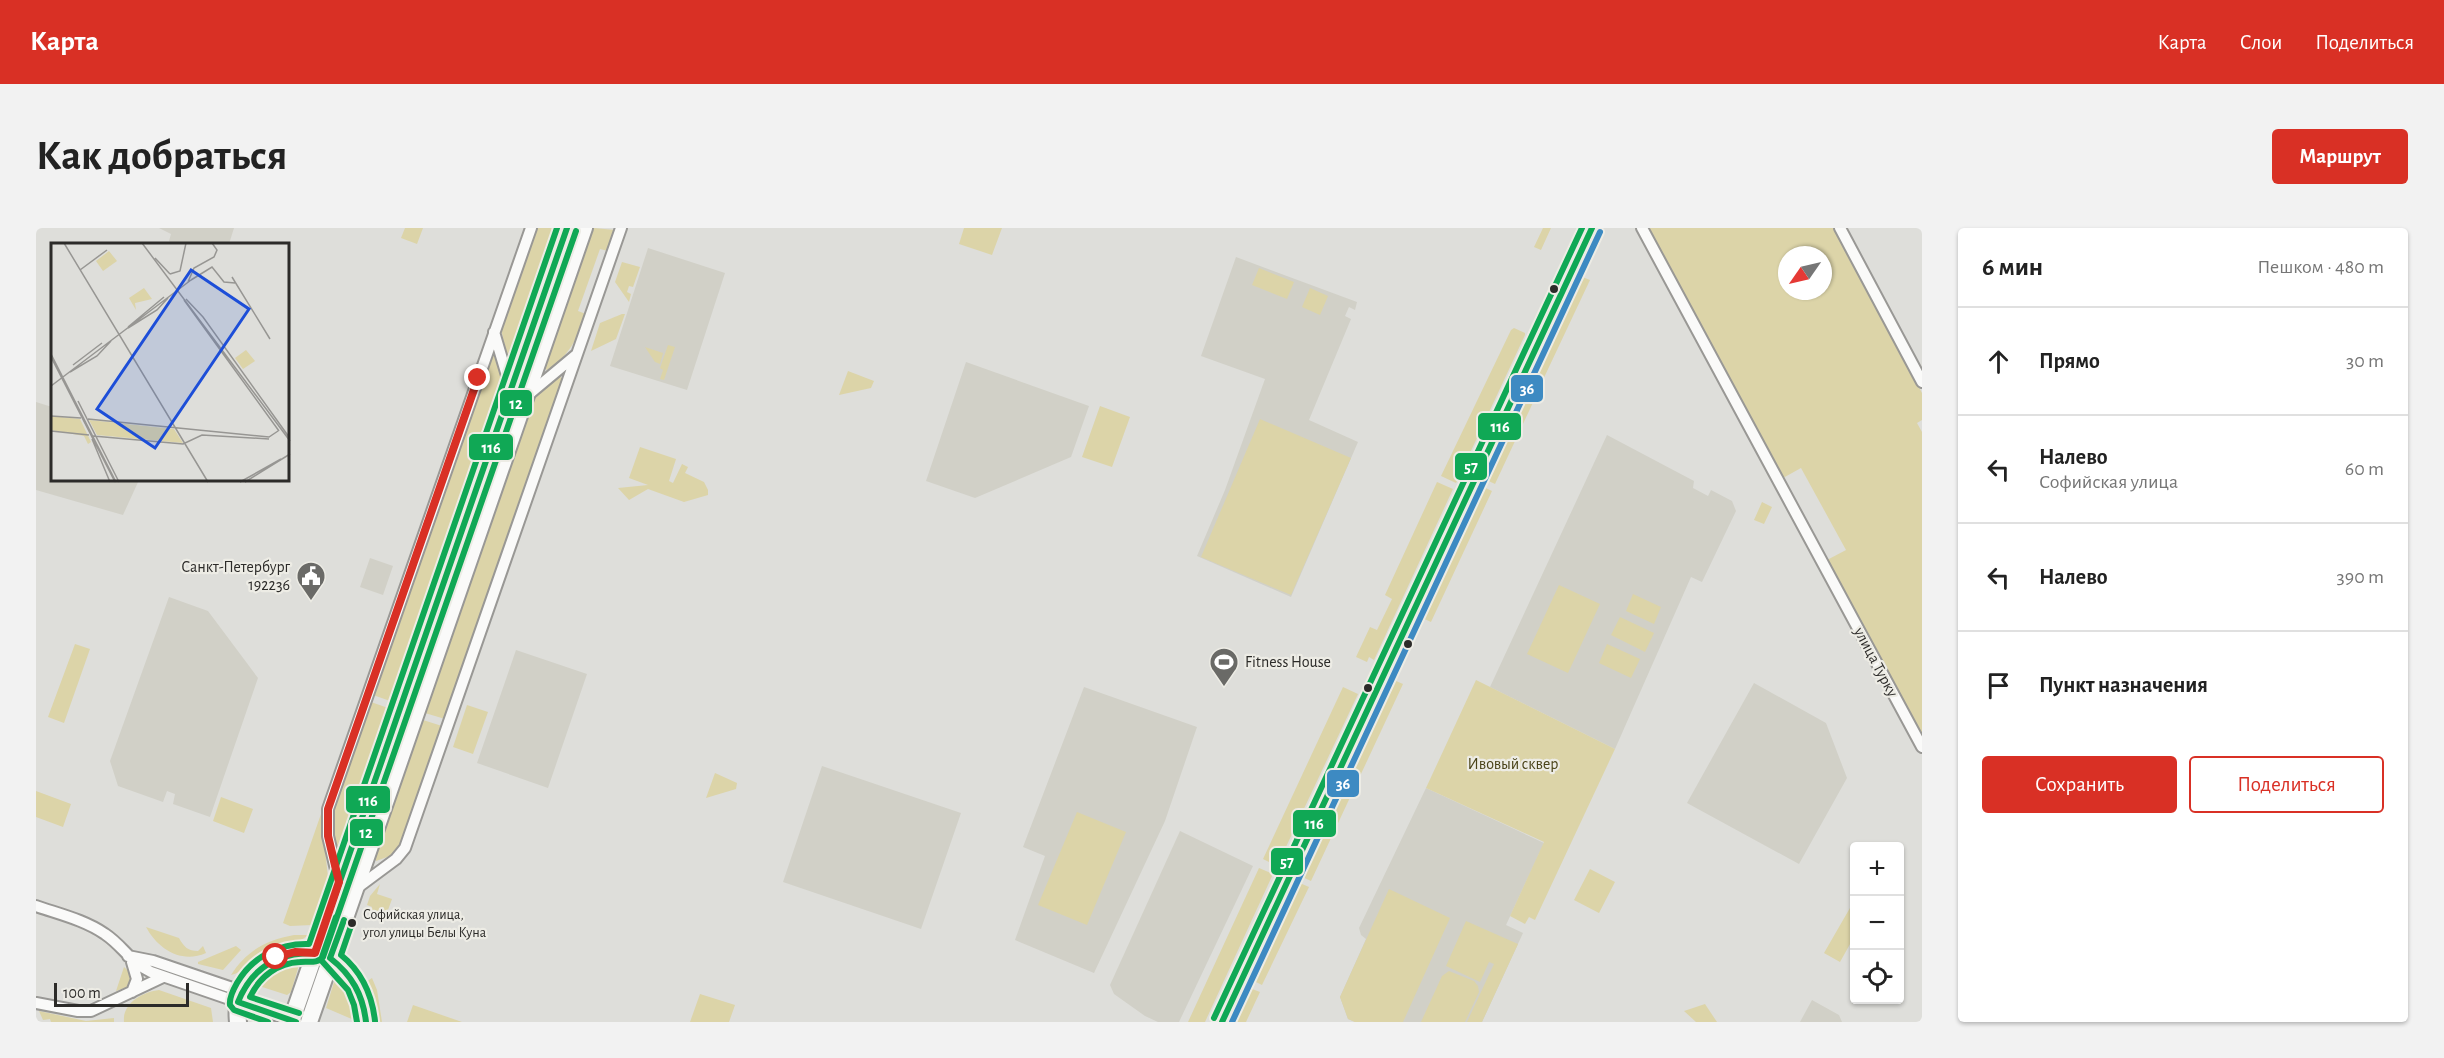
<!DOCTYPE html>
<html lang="ru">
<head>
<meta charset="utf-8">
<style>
	:root { --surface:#fff; --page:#f2f2f2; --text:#222; --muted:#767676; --line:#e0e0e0; --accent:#d93025 }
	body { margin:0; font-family:"Alegreya Sans",sans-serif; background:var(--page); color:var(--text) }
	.controls { position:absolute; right:18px; bottom:18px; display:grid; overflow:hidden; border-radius:6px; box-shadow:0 2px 4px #0004 }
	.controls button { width:54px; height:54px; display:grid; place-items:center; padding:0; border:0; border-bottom:2px solid var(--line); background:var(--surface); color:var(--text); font:30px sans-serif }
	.compass { position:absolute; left:1742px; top:18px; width:54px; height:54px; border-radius:50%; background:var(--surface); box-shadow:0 2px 4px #0004; rotate:236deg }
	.scale { position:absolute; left:18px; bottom:15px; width:135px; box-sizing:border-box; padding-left:6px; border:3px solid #2c2b29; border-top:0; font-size:16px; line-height:21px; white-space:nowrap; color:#2c2b29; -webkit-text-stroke:4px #edece5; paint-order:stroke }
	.stop { position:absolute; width:18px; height:18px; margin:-14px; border:4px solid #d93025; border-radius:50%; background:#fff }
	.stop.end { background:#d93025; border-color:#fff; box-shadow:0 2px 6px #0008 }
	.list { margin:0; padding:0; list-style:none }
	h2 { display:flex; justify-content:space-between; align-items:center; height:78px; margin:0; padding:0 24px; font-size:26px }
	h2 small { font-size:20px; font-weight:400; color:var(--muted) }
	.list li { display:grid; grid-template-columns:39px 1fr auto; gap:18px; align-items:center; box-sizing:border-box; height:108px; padding:0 24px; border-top:2px solid var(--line) }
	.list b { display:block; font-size:22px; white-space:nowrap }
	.list p { margin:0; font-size:20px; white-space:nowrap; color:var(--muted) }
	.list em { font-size:20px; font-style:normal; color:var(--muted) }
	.actions { display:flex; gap:12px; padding:18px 24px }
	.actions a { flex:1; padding:14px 0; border:2px solid var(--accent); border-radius:6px; text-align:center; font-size:21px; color:var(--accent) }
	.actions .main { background:var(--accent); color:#fff }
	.icon { flex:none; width:33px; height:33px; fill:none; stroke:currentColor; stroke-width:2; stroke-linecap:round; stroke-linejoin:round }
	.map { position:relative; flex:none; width:1886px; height:794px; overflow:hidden; border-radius:6px }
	header { display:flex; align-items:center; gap:36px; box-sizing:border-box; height:84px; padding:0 30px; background:var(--accent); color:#fff }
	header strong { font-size:28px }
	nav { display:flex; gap:33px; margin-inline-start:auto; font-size:21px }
	.intro { display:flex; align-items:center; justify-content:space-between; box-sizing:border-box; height:144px; padding:0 36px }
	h1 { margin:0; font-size:42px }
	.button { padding:15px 27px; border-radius:6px; background:var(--accent); color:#fff; font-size:21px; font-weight:700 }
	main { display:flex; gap:36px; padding:0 36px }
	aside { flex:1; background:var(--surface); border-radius:6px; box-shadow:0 2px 4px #0004 }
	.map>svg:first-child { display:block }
	.built { fill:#d1d0c7 }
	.green { fill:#dcd4a8; fill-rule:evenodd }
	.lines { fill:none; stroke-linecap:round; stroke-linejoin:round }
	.street-casing { stroke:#999895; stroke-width:14 }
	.secondary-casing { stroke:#999895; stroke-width:18 }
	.primary-casing { stroke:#999895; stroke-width:20 }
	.street { stroke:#fafaf9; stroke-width:10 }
	.secondary { stroke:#fafaf9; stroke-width:15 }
	.primary { stroke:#fafaf9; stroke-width:16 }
	.bus-1-casing { stroke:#edece5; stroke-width:10 }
	.bus-2-casing { stroke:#edece5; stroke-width:10 }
	.bus-3-casing { stroke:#edece5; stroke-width:10 }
	.bus-4-casing { stroke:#edece5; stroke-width:10 }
	.bus-5-casing { stroke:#edece5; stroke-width:10 }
	.bus-1 { stroke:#10a855; stroke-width:6 }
	.bus-2 { stroke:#10a855; stroke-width:6 }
	.bus-3 { stroke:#10a855; stroke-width:6 }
	.bus-4 { stroke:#3d8ac2; stroke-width:6 }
	.bus-5 { stroke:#10a855; stroke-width:6 }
	.route { stroke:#d93025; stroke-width:8 }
	.bus-dot { fill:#2c2b29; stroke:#edece5; stroke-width:2 }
	.labels { text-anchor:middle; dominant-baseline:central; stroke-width:4.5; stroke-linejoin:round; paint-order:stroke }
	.bus-label { font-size:14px; fill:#2c2b29; stroke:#edece5; text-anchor:start }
	.poi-label { font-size:16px; fill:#2c2b29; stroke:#edece5; text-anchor:end }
	.street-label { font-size:16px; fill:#2c2b29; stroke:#edece5 }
	.park-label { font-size:16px; fill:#4a4318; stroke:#edece5 }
	.inset-road { fill:none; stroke:#979693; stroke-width:1.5 }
	.view { fill:#1d4ed8; fill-opacity:0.15; stroke:#1d4ed8; stroke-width:3 }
	.inset-edge { fill:none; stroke:#2c2b29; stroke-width:3 }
	.line-badge { stroke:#edece5; stroke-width:2 }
	.badge-label { font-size:16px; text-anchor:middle; font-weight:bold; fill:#fff }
</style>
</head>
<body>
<header>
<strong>Карта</strong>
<nav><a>Карта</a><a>Слои</a><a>Поделиться</a></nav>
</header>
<div class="intro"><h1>Как добраться</h1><a class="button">Маршрут</a></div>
<main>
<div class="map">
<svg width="1886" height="794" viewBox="0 0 1886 794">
	<rect width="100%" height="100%" fill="#dededa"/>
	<path class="built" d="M123,0H198L193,16H136L133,13L135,6Z
		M612,20L689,45L651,162L574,138Z
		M1200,29L1321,74L1319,82L1313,79L1309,88L1315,91L1273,192L1322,214L1255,369L1161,328L1189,262L1229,151L1165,128Z
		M930,134L1053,178L1035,229L939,270L890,253Z
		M0,174L16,179V252H103L87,287L0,262Z
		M1571,207L1658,253L1657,260L1672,268L1675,262L1696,273L1700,283L1666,354L1655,349L1579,521L1454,459Z
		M334,330L357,338L347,367L324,359Z
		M133,369L172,383L222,450L174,589L137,576L139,566L131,563L127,574L82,558L74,533Z
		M480,422L551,446L512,560L441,535Z
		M1718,455L1790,495L1811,550L1763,636L1651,575Z
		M1048,459L1161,499L1129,593L1058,745L979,712L1009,628L987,619Z
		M786,538L925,585L885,701L747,654Z
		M1390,560L1508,615L1470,697L1487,705L1446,794H1319L1312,791L1304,769L1330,711L1325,707L1323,700Z
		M1144,603L1217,638L1143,794H1122L1109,788L1078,766L1074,757Z
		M1776,772L1803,787L1806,794H1764Z"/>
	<path class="green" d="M369,0H387L381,16L365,10Z
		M500,0H523L473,137L465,101Z
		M558,0L579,2L572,23L564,21L542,83L550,86C541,111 534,127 511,142L508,140Z
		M928,0H966L956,27L923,16Z
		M1507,0H1515L1505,22L1498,19Z
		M1612,0H1797L1886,165V192L1881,195L1886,204V509L1791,332L1810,322L1765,240L1747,250ZM1751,27H1787V63H1751Z
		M586,34L604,39L597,59L593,58L591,64L595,66L593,74L579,54Z
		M1223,40L1258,54L1251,71L1216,57Z
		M1539,46L1554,52L1505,156L1491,148Z
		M1274,60L1292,68L1284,87L1266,79Z
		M586,86H589L580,111L555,123L564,95Z
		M1478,100L1489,105V107L1420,255L1405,248L1475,102Z
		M632,117L639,119L628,152L624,151L627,142L624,140Z
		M609,119L627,125L624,136L619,134Z
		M459,125L466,153L465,162L357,474L337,467L456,126Z
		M812,143L838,153L835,160L803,167Z
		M523,148L527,151L409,491L389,485L497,171Z
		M1488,155L1501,166L1459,256L1444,249Z
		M1064,178L1094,189L1076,239L1046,229Z
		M1224,191L1315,230L1255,367L1165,329Z
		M604,219L640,231L633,253L637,255L646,236L652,239L649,245L668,254L672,262V267L648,274L612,261L593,272L582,260L612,257L593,250Z
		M1401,254L1417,261L1338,432L1333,429L1331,434L1320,429L1334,399L1341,402L1356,371L1349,367Z
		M1441,256L1456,263L1395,394L1380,387Z
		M1726,274L1736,279L1728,296L1718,292Z
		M1523,357L1564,376L1532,445L1491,426Z
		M1597,366L1625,379L1618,396L1590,383Z
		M1584,389L1618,405L1609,424L1575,407Z
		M39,416L54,421L28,495L12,489Z
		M1571,416L1604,431L1595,450L1563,435Z
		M1351,449L1367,456L1275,653L1260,646Z
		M1440,452L1579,521L1499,692L1493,689L1489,696L1474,688L1508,614L1390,560Z
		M1307,459L1322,466L1241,638L1227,631Z
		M335,474L355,481L306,620L301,621L295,599L297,582Z
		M431,477L452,484L437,526L417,519Z
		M387,492L406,498L366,614L354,628L340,633L339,629Z
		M679,545L701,555L700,561L670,570Z
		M0,563L35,576L27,599L0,589Z
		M185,569L217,581L208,605L177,593Z
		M1041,584L1090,604L1051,697L1002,677Z
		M285,586L292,649L276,697L254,698L247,695Z
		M1223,640L1237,646L1169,794H1152Z
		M1554,641L1579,654L1563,685L1538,672Z
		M1257,652L1273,659L1226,757L1214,751Z
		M344,656L341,666L356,671L348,693L333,688L336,679L331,677L334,668Z
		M1353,661L1414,690L1367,794H1319L1312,791L1304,769Z
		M1818,673V709L1804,734L1788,725Z
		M1430,693L1482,716L1446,794H1431L1458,736L1453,734L1444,754L1410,738Z
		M110,699L143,710C148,719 152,723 162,723L167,718L170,725C145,736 122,721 110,699Z
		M258,707H272C262,717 244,716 231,723C218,729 209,744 195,747C210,723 230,712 258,707Z
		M200,718L205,722L187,742L162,736V734Z
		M261,735L263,737L255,764L251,767L223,758C229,743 246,738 261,735Z
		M88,739L97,747L94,758L80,763Z
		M1413,743L1438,753L1442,758L1443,764L1429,794H1385L1406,748Z
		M336,750L341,762L346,794L340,793L336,767L330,754Z
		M299,751L305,753C313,764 324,780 318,792L290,780Z
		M1211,759L1224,764L1210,794H1191Z
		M123,762L175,780L177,794H88C86,775 107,764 123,762Z
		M664,766L699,777L693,794H654Z
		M1669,776L1681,794H1660L1648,783Z
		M377,777L426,794H371Z
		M3,783L50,793L78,790V794H15L14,791L7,792Z"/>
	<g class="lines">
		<g class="street-casing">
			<path id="street" d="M1606,0L1886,519
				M1804,0L1886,154
				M458,104L475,161
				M492,167L540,127
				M303,654L292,608V581L495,0
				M321,660L360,631L369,620L585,0
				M0,678C23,686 49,692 69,706C87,718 94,734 115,744L260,794
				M92,728L117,733L205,763
				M96,764L101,751L96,734
				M0,775L42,783H55L127,749"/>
		</g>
		<g class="secondary-casing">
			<path id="secondary" d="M1186,794L1556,0"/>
		</g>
		<g class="primary-casing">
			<path id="primary" d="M202,794C193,710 323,693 330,794
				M255,794L531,0
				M273,794L548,0"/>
		</g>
		<use href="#street" class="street"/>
		<use href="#secondary" class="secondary"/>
		<use href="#primary" class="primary"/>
		<g class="bus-1-casing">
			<path id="bus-1" d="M308,692L294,730C316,747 327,767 330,794
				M260,794L202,774C216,739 242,724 279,725L531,0
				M1186,794L1556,0"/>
		</g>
		<g class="bus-2-casing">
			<path id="bus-2" d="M300,689L285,732L312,762L318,777L321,794
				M263,785L214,769C224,748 242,735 264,734C273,733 281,736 287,729L540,3"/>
		</g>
		<g class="bus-3-casing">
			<path id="bus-3" d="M316,695L305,727C326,744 336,766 339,793
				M232,794L198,782L194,777C193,770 197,762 201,755C216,729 243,715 273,716L521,0"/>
		</g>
		<g class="bus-4-casing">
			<path id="bus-4" d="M1196,794L1564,4"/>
		</g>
		<g class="bus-5-casing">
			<path id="bus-5" d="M1178,790L1546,0"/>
		</g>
		<use href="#bus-1" class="bus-1"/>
		<use href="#bus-2" class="bus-2"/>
		<use href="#bus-3" class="bus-3"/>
		<use href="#bus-4" class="bus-4"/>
		<use href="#bus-5" class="bus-5"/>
	</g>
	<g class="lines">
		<path class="route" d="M240,729L259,724L279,725L303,654L292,608V581L442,150"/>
	</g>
	<defs>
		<g id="civic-pin" transform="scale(1.5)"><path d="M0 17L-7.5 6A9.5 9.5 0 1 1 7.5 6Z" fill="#6a6a67" stroke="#edece5"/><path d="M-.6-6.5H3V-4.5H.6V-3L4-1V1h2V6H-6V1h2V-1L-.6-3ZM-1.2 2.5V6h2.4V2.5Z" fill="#fff"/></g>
		<g id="stadium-pin" transform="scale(1.5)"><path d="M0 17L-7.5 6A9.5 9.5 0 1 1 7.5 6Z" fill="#6a6a67" stroke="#edece5"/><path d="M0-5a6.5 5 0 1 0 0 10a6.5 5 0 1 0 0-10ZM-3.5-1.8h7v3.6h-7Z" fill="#fff"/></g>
	</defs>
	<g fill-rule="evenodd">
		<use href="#civic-pin" x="275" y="348"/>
		<use href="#stadium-pin" x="1188" y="434"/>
	</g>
	<g class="bus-dot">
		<circle cx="1518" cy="61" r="5"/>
		<circle cx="1372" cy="416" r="5"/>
		<circle cx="1332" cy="460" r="5"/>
		<circle cx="316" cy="695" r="5"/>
	</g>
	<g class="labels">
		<g class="bus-label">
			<text x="327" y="687">Софийская улица,<tspan x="327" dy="18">угол улицы Белы Куна</tspan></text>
		</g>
		<g class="poi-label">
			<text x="254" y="339">Санкт-Петербург<tspan x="254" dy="18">192236</tspan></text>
			<text x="1209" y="434" text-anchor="start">Fitness House</text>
		</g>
		<g class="street-label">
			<text transform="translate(1840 434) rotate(62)">улица Турку</text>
		</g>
		<g class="park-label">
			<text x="1477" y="536">Ивовый сквер</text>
		</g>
	</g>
	<g transform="translate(15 15)">
		<rect width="238" height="238" fill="#dededa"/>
		<path d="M58,8L66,18L52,28L45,18ZM93,45L101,56L84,60L85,67L78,55ZM195,107L204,118L192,126L184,115ZM0,173L29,176L40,199L37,201L33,193L0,187ZM38,177L123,186L132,200L46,192Z" fill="#dcd4a8"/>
		<path class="inset-road" d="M13,0L157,239M91,0L239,198M104,15L119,31M29,27L56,7M119,31L129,28L135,0M181,34L219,96M140,37L161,24L173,39L184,40M137,39L143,25L163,14L166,7L161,0M135,56L152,74L238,194M133,57L228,188M77,84L113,54M77,85L106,67L117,55M0,111L65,239M0,114L64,239M22,122L51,100M19,129L46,113L60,98M0,143L140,37M27,158L68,239M0,173L30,175M37,176L218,194L227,188M0,188L38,192M42,193L132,201L151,192L218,196M41,196L59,239M189,239L230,216M194,239L239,211"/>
		<path class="view" d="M140,27L198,66L104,205L46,166Z"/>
		<rect width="238" height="238" class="inset-edge"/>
	</g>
	<g class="line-badge">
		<rect x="1474" y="146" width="34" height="29" rx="6" fill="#3d8ac2"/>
		<rect x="463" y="161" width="34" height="28" rx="6" fill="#10a855"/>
		<rect x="1441" y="184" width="45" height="29" rx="6" fill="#10a855"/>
		<rect x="432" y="205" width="46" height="28" rx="6" fill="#10a855"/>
		<rect x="1418" y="224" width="34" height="29" rx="6" fill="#10a855"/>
		<rect x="1290" y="541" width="34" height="29" rx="6" fill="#3d8ac2"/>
		<rect x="309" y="557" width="46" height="29" rx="6" fill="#10a855"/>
		<rect x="1256" y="581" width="45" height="29" rx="6" fill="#10a855"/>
		<rect x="313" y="590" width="35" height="29" rx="6" fill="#10a855"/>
		<rect x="1234" y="619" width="34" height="29" rx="6" fill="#10a855"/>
	</g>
	<g class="badge-label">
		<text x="1491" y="166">36</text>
		<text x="480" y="181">12</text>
		<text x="1464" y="204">116</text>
		<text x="455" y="225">116</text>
		<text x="1435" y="244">57</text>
		<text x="1307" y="561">36</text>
		<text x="332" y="578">116</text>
		<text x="1278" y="601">116</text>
		<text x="330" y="610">12</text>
		<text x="1251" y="639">57</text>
	</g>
</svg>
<div class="controls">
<button>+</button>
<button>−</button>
<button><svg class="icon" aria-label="locate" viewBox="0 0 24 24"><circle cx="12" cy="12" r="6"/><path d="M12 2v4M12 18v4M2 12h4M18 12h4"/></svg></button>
</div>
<svg class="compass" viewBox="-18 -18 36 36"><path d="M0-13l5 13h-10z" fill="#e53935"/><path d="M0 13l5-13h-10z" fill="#767676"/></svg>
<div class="scale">100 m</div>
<div class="stop" style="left:240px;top:729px"></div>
<div class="stop end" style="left:442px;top:150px"></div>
</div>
<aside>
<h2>6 мин<small>Пешком · 480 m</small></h2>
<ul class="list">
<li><svg class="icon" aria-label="ahead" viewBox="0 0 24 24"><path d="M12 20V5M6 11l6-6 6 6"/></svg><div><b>Прямо</b></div><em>30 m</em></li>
<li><svg class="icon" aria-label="left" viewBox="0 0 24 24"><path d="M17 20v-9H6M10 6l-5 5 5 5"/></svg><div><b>Налево</b><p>Софийская улица</p></div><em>60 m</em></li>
<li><svg class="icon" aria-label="left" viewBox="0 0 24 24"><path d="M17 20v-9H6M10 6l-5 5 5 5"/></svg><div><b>Налево</b></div><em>390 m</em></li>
<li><svg class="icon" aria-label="arrive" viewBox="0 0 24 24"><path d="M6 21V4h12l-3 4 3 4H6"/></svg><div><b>Пункт назначения</b></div></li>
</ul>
<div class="actions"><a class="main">Сохранить</a><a>Поделиться</a></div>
</aside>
</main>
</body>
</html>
